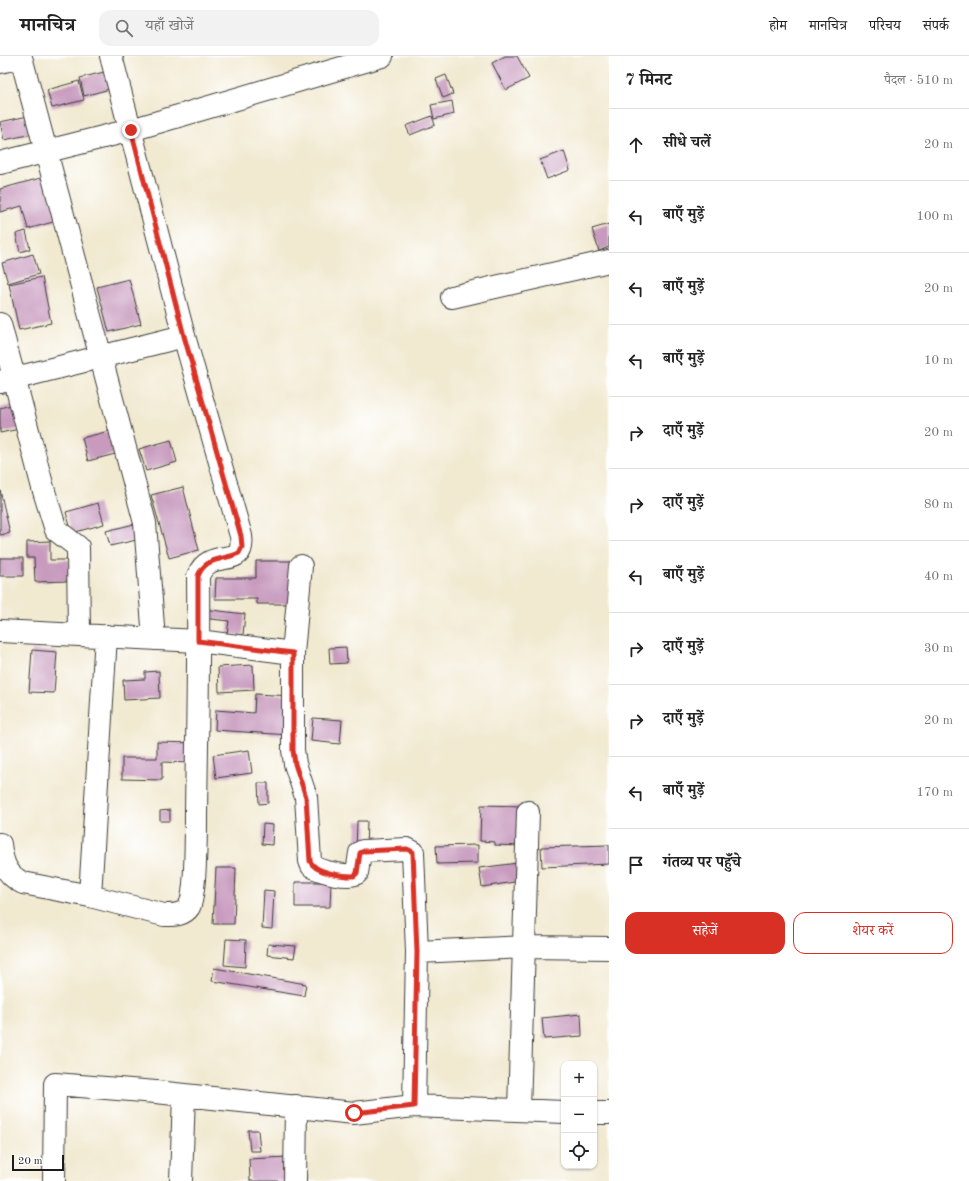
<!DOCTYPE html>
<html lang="hi">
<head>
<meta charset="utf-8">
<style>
	:root { --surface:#fff; --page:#f2f2f2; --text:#222; --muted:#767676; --line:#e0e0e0; --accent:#d93025 }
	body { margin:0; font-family:"Old Standard TT","Noto Serif Devanagari",serif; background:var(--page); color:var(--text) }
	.controls { position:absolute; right:12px; bottom:12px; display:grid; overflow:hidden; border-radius:8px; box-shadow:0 1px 3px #0004 }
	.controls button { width:36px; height:36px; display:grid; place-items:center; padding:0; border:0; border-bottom:1px solid var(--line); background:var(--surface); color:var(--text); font:20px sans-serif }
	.scale { position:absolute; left:12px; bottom:10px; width:52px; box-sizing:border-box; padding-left:4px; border:2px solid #1c1c1c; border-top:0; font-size:11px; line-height:14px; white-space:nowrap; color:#1c1c1c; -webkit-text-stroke:3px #fff; paint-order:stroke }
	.stop { position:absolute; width:12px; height:12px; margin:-9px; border:3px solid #d93025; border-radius:50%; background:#fff }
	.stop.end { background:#d93025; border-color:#fff; box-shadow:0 1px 4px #0008 }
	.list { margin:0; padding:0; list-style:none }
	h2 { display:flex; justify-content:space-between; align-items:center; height:52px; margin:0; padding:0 16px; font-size:17px }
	h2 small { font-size:13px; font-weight:400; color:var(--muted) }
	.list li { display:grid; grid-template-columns:26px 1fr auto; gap:12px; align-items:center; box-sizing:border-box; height:72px; padding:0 16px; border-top:1px solid var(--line) }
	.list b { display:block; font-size:15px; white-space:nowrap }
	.list em { font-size:13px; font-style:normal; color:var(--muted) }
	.actions { display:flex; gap:8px; padding:12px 16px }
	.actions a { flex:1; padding:9px 0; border:1px solid var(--accent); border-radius:12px; text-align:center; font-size:14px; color:var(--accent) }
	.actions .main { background:var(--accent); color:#fff }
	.icon { flex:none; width:22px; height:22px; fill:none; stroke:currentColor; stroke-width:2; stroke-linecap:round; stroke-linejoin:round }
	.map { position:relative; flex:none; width:609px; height:1125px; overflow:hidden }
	header { display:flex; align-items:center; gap:24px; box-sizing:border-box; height:56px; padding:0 20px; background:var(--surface); border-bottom:1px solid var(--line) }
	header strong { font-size:19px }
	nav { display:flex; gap:22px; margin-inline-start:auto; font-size:14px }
	.search { width:280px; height:36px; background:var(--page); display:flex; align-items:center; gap:10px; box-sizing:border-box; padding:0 14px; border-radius:12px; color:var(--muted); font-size:15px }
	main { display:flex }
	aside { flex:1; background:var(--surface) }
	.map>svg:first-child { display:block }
	.building { fill:#c79abe }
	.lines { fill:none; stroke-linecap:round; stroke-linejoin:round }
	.minor-casing { stroke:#3c3b37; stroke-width:24 }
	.minor { stroke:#fff; stroke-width:22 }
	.route { stroke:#d93025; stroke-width:5 }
</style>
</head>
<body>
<header>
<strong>मानचित्र</strong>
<div class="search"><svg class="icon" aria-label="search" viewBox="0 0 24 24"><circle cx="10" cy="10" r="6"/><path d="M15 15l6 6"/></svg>यहाँ खोजें</div>
<nav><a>होम</a><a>मानचित्र</a><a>परिचय</a><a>संपर्क</a></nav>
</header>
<main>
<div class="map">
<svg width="609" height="1125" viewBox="0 0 609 1125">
	<rect width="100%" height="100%" fill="#fff"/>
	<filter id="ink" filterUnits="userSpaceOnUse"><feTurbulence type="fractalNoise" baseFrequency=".025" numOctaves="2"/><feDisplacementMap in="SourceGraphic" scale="8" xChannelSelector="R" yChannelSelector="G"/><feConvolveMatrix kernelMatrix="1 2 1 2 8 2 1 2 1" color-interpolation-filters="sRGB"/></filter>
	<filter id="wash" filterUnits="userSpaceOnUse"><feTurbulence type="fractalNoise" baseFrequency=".012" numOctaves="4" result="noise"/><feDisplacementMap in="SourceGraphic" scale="16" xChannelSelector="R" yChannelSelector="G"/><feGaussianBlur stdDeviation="0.9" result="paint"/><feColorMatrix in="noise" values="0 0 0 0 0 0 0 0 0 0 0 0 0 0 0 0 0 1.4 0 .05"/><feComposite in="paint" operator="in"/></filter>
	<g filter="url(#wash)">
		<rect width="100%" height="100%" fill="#f1e9d0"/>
		<g id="blocks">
			<path class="building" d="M505,0H517L529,22L506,34L492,7Z
				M112,14L117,31L84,40L80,22Z
				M446,19L453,38L443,42L436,23Z
				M79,25L84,44L52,52L47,34Z
				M452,45L454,58L434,63L431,49Z
				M33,59L37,77L4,84L0,66Z
				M432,60L435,69L410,79L406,70Z
				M564,95L570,114L547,123L540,104Z
				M48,120L60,164L28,173L22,150L0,156V133Z
				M609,168V191L599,195L592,173Z
				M26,175L30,193L20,196L16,178Z
				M33,198L39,218L8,227L2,207Z
				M42,221L51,267L19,274L9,228Z
				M129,223L141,268L109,276L97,231Z
				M18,347L24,372L0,377V352Z
				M113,374L119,397L88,405L82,382Z
				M171,384L177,406L146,415L139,393Z
				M183,431L199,494L169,502L151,439Z
				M0,434L10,477L0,479Z
				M98,447L104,468L72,477L66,456Z
				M138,467L141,483L110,490L106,475Z
				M50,485V504H70V525L35,526L34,502H27V486Z
				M0,502H23V520H0Z
				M256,505H292L295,548H257V543H215L216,522H256Z
				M203,553L245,558L243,579L227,578L229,565L202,562Z
				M346,591L347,607L330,608L329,592Z
				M32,594L57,596L54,637L29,636Z
				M253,609L254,634L219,636L218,611Z
				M159,615L160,642L124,644L123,624L145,623V616Z
				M255,638L292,640L289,679L215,674L216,654L254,657Z
				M313,662L342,664L340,688L311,685Z
				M157,686L194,687L193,707L162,706V724L122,723V702H157Z
				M249,694L252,717L216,722L213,699Z
				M258,727H268V747L259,748Z
				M481,749L522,750L521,790L495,789V786L480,785Z
				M170,754V765H160V755Z
				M357,765H367L365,824H355Z
				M263,768L273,769L272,789L262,788Z
				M478,789V807L437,808L436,790Z
				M609,789V808L542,811L541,791Z
				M518,807L521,825L482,831L479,812Z
				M216,812H236L234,868H213Z
				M295,826H331L330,851H295Z
				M264,834L274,835L272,873L262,872Z
				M226,883L246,884L245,911L224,909Z
				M268,888L296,890L294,902L267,899Z
				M214,912L306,928L304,940L212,925Z
				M581,958L582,980L544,983L542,962Z
				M248,1074H258L260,1095H250Z
				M287,1101L289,1125H250L249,1103Z"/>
		</g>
	</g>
	<g filter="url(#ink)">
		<use href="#blocks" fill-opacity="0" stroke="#3c3b37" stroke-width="1"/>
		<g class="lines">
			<g class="minor-casing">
				<path id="minor" d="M0,6L21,1L145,467L154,583
					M0,107L131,74L382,0
					M452,241L609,205
					M0,268L43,432L56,474L78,491L79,579
					M0,326L184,280
					M0,575L198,585L293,597
					M0,788C2,806 6,819 23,827L90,840L164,859C172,859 183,860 189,851C196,839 196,775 196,758C197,678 199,599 198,520C210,489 246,516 241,480L184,280L111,0
					M90,840L106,580
					M417,896L524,891L609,892
					M414,1050L564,1056
					M519,1054L528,756
					M594,1057H609
					M54,1125L55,1028L156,1036L354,1057L414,1050L417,896L413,796L407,793L363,795L360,797L357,817C350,823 319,815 312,810L310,805L306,741L295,708L293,694V597L301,510
					M181,1125L184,1039
					M295,1125L296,1050"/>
			</g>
			<use href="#minor" class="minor"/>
		</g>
	</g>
	<g class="lines" filter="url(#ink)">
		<path class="route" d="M131,74L184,280L241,480L242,491L239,497C222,505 206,500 198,520V585L293,597V694L295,708L306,741L310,805C315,817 341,820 354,820L357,817L360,797L364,795L407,793L413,796L417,896L414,1050L354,1057"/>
	</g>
</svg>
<div class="controls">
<button>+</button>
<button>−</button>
<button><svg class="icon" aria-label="locate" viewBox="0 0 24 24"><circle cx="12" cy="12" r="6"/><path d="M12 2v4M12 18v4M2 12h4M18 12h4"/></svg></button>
</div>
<div class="scale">20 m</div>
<div class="stop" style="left:354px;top:1057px"></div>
<div class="stop end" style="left:131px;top:74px"></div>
</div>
<aside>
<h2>7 मिनट<small>पैदल · 510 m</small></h2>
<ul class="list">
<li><svg class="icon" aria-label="ahead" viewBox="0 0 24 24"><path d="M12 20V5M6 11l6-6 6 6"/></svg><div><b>सीधे चलें</b></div><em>20 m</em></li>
<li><svg class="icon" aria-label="left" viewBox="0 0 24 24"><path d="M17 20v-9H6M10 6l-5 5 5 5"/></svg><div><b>बाएँ मुड़ें</b></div><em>100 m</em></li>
<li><svg class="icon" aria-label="left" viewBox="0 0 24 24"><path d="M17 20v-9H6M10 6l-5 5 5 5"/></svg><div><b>बाएँ मुड़ें</b></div><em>20 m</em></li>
<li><svg class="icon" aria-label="left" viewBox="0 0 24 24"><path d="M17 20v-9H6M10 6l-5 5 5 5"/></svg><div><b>बाएँ मुड़ें</b></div><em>10 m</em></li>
<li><svg class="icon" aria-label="right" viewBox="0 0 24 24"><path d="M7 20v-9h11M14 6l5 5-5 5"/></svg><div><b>दाएँ मुड़ें</b></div><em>20 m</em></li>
<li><svg class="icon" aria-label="right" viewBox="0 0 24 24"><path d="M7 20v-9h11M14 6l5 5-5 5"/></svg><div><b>दाएँ मुड़ें</b></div><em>80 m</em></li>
<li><svg class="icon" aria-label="left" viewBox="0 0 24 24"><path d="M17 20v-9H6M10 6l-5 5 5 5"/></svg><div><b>बाएँ मुड़ें</b></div><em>40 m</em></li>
<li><svg class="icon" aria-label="right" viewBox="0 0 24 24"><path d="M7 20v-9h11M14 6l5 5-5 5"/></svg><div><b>दाएँ मुड़ें</b></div><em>30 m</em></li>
<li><svg class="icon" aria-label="right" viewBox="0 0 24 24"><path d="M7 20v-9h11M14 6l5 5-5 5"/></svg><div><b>दाएँ मुड़ें</b></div><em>20 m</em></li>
<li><svg class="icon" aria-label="left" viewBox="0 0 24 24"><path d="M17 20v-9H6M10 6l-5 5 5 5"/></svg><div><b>बाएँ मुड़ें</b></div><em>170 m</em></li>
<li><svg class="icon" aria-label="arrive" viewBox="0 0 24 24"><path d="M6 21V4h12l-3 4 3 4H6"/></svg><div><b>गंतव्य पर पहुँचे</b></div></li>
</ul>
<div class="actions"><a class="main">सहेजें</a><a>शेयर करें</a></div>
</aside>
</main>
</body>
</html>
